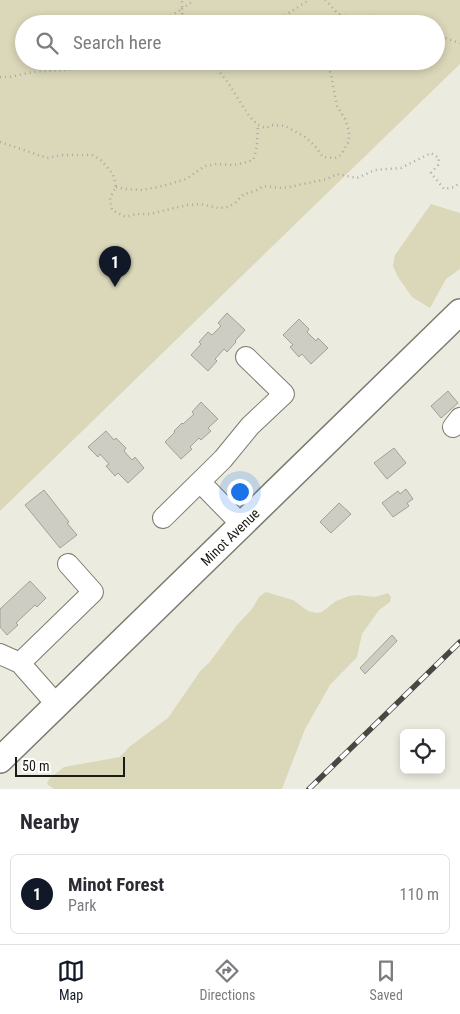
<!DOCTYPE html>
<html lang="en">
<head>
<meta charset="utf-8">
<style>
	:root { --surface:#fff; --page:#f2f2f3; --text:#2b2b33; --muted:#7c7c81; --line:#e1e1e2; --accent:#111827 }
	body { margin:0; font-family:"Roboto Condensed",sans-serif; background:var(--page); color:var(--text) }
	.controls { position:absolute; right:15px; bottom:15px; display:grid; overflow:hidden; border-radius:8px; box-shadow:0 2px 8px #0003 }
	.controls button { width:45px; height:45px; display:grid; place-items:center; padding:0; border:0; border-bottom:1px solid var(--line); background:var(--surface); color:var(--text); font:25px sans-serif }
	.scale { position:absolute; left:15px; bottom:12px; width:110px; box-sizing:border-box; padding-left:5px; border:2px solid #1a1a16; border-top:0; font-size:14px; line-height:18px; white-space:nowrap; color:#1a1a16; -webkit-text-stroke:4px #fff; paint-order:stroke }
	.you { position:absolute; left:239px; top:491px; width:18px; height:18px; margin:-12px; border:4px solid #fff; border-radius:50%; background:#1a73e8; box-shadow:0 0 0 8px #1a73e833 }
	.badge { display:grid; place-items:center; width:32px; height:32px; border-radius:50%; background:var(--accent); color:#fff; font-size:16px; font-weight:700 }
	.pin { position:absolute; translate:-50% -41px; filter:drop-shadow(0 1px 2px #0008) }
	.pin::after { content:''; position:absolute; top:26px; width:18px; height:15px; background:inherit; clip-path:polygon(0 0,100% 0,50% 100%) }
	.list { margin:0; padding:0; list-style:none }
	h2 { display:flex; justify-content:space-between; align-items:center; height:65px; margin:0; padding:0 20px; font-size:21px }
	h2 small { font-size:16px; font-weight:400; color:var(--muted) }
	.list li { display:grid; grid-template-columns:32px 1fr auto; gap:15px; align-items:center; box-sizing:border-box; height:80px; margin:0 10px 10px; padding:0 10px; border:1px solid var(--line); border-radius:8px }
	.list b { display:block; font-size:19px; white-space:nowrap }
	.list p { margin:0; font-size:16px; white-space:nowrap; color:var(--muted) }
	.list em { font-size:16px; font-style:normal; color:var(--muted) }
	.icon { flex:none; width:28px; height:28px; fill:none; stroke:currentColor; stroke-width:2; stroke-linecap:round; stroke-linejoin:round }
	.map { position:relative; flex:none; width:460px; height:789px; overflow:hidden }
	.search { position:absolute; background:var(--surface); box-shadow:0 2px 8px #0003; left:15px; right:15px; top:15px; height:55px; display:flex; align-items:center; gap:12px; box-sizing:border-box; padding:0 18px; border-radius:28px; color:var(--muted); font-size:19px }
	.sheet { height:155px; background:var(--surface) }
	nav { display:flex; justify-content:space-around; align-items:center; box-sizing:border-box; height:70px; border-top:1px solid var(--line); background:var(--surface); font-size:14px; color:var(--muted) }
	nav a { display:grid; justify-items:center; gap:2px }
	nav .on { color:var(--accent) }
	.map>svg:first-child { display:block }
	.green { fill:#dbd7b9; fill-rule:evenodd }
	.building { fill:#cecdc3; stroke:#a2a197 }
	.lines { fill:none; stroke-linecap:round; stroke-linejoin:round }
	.minor-casing { stroke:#7c7b71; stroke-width:22 }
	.major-casing { stroke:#7c7b71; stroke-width:28 }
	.path { stroke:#a9a9a0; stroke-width:2.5; stroke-dasharray:1 4; stroke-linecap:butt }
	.minor { stroke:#fff; stroke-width:20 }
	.major { stroke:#fff; stroke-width:25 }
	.rail-casing { stroke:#484843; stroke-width:5.5 }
	.rail { stroke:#fff; stroke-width:4; stroke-dasharray:11; stroke-linecap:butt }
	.labels { text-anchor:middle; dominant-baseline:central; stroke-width:4.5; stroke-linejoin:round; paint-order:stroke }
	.street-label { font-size:14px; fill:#1a1a16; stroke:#fff }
</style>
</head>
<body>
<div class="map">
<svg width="460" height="789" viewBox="0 0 460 789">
	<rect width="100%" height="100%" fill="#ecebe0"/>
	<path class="green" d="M0,0H460V64L0,511ZM24,24H436V61H24Z
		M431,204L460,213V269L446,279L430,308L412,297L398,277L393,266L395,255Z
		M266,592L293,600L308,611L317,613L322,612L336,601L349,596L358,595L375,597L388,593L391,597L390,602L379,610L362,634L357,657L330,685L305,729L282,789H54L47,784L49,779L64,767L120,757L129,747L168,718L201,670L209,663L237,625L252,609L259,597Z"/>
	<path class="building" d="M227,313L245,330L235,341L236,342L227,352L224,349L215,359L217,361L208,371L191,355L201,344L199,342L208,332L212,335L221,326L218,323Z
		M299,319L309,329L307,332L316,341L318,338L328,348L311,364L302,354L299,357L290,347L293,345L283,335Z
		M448,391L458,403L441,418L431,406Z
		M201,402L218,419L208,428L211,431L201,440L199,438L190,447L192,449L181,459L165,442L175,432L174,431L182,423L183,424L194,414L192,412Z
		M106,431L114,440L116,438L126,448L124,451L132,460L135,457L144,468L128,483L118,473L115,476L106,466L109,464L100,454L98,457L88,447Z
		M394,448L406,463L387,479L374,463Z
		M406,489L413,499L407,503L409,506L393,517L382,503L398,491L400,494Z
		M44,490L69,522L67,523L77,535L60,548L25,505Z
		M339,503L351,514L331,533L320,522Z
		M30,581L46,598L37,607L35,605L16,623L18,625L7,635L0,627V609Z
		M392,635L397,641L365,674L360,668Z"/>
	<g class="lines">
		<g class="minor-casing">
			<path id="minor" d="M453,427L460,418
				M200,482L242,525
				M163,518L223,459L250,426L284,394L246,357
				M0,654L20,663L57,705
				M20,663L93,592L68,564"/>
		</g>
		<g class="major-casing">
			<path id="major" d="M0,760L460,312"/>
		</g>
		<path class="path" d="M325,0C330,4 334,11 339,14C350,19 363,16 374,16C385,17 395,21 405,24
			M158,24L182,9V0
			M183,24L182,9L194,0
			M272,24L309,0
			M436,35L460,43
			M211,61L229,84L249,116L258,125L266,128L272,125L285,126L305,137L315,146L323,157L335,158L341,155L349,141V131L345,119L337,106L331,75L327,61
			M0,77C12,78 24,73 35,72C57,69 79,73 98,61
			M0,142L47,158L63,155H92L100,159L106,166L113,174L116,187L110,198L112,210L126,217L136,214H150L187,205L201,204L218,208L228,207L235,203L244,194L255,191L264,186L281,188L294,186L327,179L337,174L357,178L375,170L401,168L431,153L439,158L438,165L431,173L444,189L455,187L460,182
			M116,187L126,189L142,190L163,186L186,179L205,166L217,164L233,165L244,163L253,160C258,149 257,137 258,125"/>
		<use href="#minor" class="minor"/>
		<use href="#major" class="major"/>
		<g class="rail-casing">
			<path id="rail" d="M309,789L460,642"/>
		</g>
		<use href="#rail" class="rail"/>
	</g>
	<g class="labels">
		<g class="street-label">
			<text transform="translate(230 537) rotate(-44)">Minot Avenue</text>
		</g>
	</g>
</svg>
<div class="controls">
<button><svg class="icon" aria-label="locate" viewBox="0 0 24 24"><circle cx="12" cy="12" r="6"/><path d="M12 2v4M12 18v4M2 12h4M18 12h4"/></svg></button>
</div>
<div class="scale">50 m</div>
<div class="you"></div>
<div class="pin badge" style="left:115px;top:287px">1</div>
<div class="search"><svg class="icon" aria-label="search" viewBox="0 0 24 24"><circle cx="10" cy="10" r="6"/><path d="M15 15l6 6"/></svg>Search here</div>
</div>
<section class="sheet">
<h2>Nearby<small></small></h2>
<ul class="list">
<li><span class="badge">1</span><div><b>Minot Forest</b><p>Park</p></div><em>110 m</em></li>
</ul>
</section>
<nav>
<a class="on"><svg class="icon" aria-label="map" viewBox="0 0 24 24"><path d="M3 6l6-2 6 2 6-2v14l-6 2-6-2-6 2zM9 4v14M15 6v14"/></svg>Map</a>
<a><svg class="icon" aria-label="directions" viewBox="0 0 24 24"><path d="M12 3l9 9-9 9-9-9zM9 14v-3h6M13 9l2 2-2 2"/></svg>Directions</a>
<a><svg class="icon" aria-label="saved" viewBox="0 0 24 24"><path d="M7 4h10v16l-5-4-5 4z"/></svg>Saved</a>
</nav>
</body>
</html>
